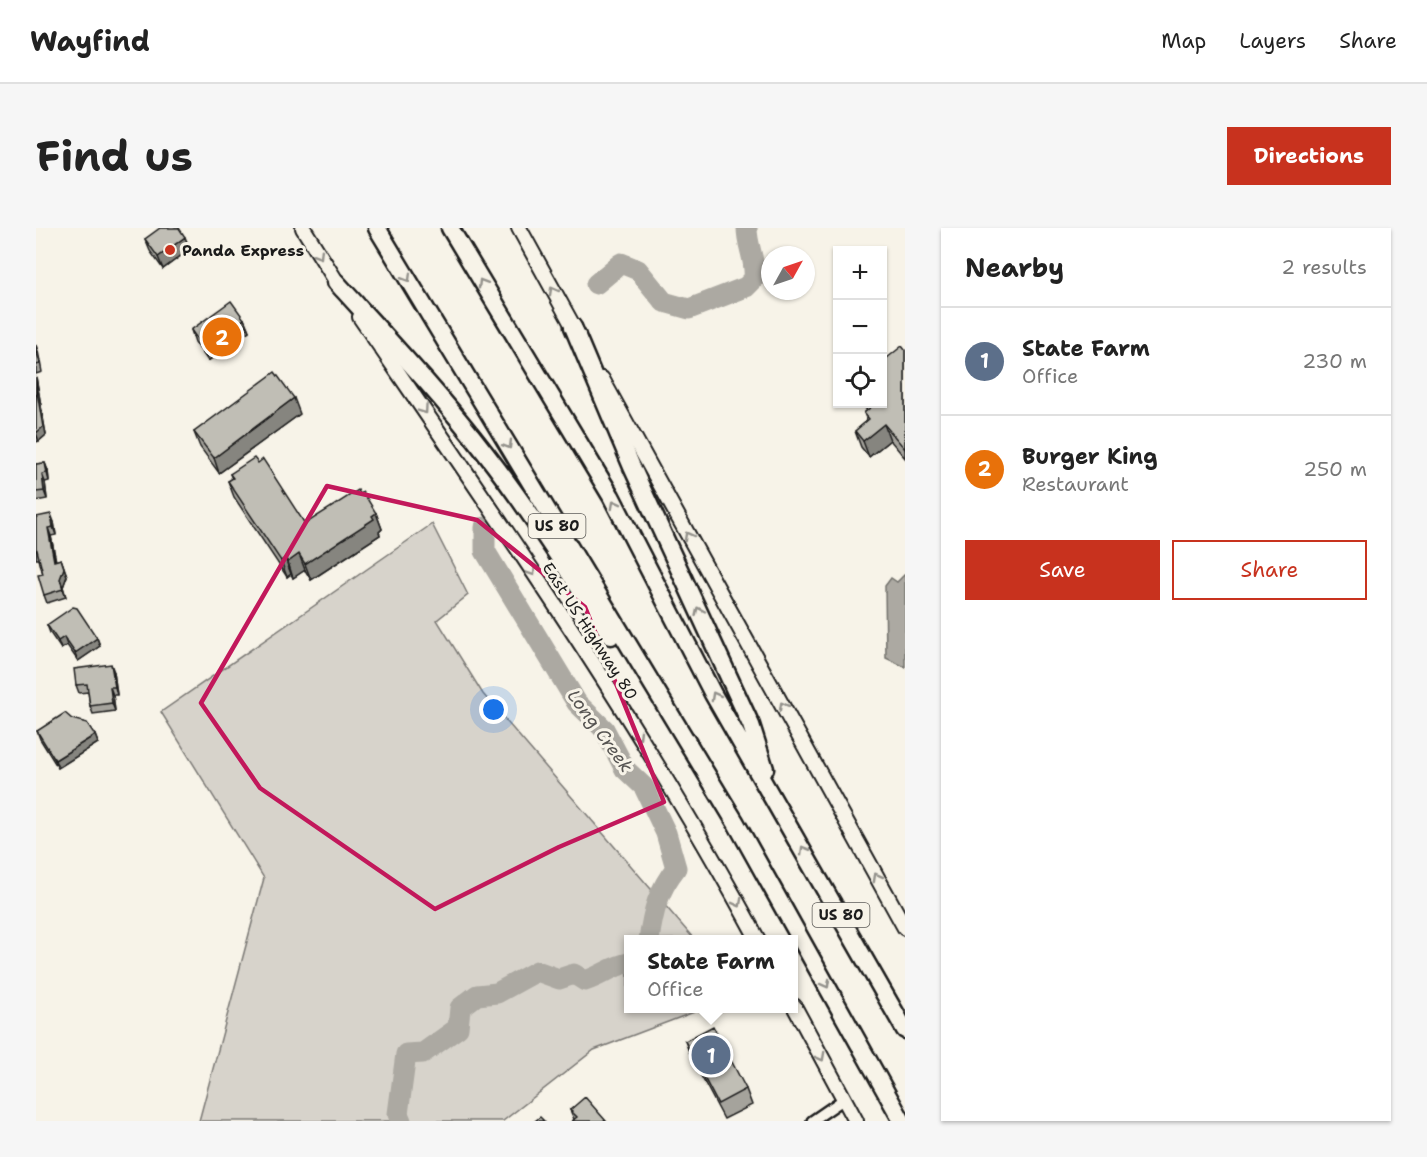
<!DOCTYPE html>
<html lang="en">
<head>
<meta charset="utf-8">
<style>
	:root { --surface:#fff; --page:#f6f6f6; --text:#222; --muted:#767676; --line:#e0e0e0; --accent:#c8321e }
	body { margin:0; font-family:"Shantell Sans",sans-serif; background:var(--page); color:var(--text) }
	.controls { position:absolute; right:18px; top:18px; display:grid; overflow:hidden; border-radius:0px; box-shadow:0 2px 4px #0004 }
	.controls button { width:54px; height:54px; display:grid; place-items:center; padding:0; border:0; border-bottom:2px solid var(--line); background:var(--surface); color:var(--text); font:30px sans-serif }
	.compass { position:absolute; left:725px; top:18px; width:54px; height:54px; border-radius:50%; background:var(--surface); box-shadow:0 2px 4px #0004; rotate:50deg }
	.you { position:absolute; left:458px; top:482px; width:21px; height:21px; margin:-15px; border:4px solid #fff; border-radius:50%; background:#1a73e8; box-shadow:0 0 0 9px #1a73e833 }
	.badge { display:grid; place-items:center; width:39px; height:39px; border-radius:50%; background:var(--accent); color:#fff; font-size:20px; font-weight:700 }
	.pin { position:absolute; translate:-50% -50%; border:3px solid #fff; box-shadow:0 2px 6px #0006 }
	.popup { position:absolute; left:588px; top:707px; width:174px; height:78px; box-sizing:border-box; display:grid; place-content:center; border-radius:0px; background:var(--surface); filter:drop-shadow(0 2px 4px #0005); font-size:20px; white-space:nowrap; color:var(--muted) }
	.popup b { font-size:22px; color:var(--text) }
	.popup::after { content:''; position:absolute; left:50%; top:100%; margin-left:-12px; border:12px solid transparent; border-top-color:var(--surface) }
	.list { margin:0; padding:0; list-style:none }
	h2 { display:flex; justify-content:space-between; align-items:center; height:78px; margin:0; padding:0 24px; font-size:26px }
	h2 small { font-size:20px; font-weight:400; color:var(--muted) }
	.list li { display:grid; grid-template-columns:39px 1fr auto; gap:18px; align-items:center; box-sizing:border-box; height:108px; padding:0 24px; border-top:2px solid var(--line) }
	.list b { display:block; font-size:22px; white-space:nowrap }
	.list p { margin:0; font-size:20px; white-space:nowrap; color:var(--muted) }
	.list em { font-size:20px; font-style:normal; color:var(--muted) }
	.actions { display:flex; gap:12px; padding:18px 24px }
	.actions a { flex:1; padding:14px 0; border:2px solid var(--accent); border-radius:0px; text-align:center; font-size:21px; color:var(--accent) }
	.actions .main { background:var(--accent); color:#fff }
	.icon { flex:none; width:33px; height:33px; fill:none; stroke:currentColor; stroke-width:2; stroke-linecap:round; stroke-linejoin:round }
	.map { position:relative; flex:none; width:869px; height:893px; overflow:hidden; border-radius:0px }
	header { display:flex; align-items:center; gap:36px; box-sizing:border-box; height:84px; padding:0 30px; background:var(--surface); border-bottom:2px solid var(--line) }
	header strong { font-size:28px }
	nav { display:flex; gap:33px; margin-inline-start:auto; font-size:21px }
	.intro { display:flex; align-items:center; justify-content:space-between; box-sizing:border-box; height:144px; padding:0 36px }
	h1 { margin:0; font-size:42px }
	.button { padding:15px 27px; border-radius:0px; background:var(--accent); color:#fff; font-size:21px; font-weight:700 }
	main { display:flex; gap:36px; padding:0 36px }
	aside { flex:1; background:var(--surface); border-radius:0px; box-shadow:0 2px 4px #0004 }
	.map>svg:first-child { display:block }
	.green { fill:#d7d3cb; stroke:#7a7874; stroke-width:1.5 }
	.water { fill:#aca9a2; stroke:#72716c; stroke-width:1.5 }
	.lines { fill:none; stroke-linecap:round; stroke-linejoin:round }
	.river { stroke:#aca9a2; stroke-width:21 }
	.street-casing { stroke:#1c1c1c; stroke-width:14 }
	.secondary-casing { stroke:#1c1c1c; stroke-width:18 }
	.highway-casing { stroke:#1c1c1c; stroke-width:21 }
	.street { stroke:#f7f3e8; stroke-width:9 }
	.secondary { stroke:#f7f3e8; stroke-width:14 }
	.highway { stroke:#f7f3e8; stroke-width:16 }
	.wall { fill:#a5a39c; stroke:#1c1c1c; stroke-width:1.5 }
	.shaded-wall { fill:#86857f; stroke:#1c1c1c; stroke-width:1.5 }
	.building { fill:#c0beb5; stroke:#1c1c1c; stroke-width:1.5 }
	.oneway { stroke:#94928c }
	.marked { fill:none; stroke:#c2185b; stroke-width:4.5; stroke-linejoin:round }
	.poi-dot { fill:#c8321e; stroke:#f7f3e8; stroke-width:2 }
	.labels { text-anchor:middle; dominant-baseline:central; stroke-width:6; stroke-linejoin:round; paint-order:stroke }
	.shield { fill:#f7f3e8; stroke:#5e5c59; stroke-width:1.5 }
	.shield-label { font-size:15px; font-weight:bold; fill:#1c1c1c }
	.poi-label { font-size:16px; font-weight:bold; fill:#1c1c1c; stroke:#f7f3e8; text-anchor:start }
	.street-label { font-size:16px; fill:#1c1c1c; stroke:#f7f3e8 }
	.water-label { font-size:18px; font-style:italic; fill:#565452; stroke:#f7f3e8 }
</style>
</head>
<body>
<header>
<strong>Wayfind</strong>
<nav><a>Map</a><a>Layers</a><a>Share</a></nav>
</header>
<div class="intro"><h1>Find us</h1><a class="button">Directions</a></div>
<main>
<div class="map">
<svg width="869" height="893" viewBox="0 0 869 893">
	<rect width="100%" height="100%" fill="#f7f3e8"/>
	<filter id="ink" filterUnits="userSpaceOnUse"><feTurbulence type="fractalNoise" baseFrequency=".0167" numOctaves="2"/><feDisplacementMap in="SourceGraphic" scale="12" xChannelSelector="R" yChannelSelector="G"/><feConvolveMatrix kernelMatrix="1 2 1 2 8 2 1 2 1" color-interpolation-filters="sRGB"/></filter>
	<g filter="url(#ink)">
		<path class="green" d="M396,296L432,367L401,392L447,466L658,711L592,712V780L666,781L558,822L467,893H163L228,650L125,484Z"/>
		<path class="water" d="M869,346V439L850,430L849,358L855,350L861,354Z"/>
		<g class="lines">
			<path class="river" d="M560,56L585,35L602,42L628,74L653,81L710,59L718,51C720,31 711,19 711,0
				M449,299V323L541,475L568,501L589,541L608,559L630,605L640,640C622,663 617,683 613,712
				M365,893L362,886L370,826L387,825L422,800L424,780L441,767L461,765L501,743L523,751L538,746L549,753C565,748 576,738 592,735"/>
			<g class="street-casing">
				<path id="street" d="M776,893L808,871"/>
			</g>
			<g class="secondary-casing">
				<path id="secondary" d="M267,0L305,61
					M483,0L542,107
					M324,89C463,292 605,495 722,712
					M566,151L869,700
					M758,778L820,893"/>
			</g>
			<g class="highway-casing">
				<path id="highway" d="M341,0L700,595L866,893
					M414,0L575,268L677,466L869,802
					M300,54C351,110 404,166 450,226C495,284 534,347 575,408
					M537,99L596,239L715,497L729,541"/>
			</g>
			<use href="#street" class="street"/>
			<use href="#secondary" class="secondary"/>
			<use href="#highway" class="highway"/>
		</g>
		<path class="wall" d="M109,11L154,21L127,41L114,23Z
			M208,91L213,103L172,133L159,114L155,102Z
			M0,117L2,123L6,144L0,146Z
			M869,122V230L854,212L833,229L825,219L819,203L831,193L828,185L831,182L825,176H846Z
			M0,149L10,207L3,213L0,214Z
			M264,186L183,245L164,219L158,204Z
			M9,235L12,243L13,253L9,254L11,271L0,273V236Z
			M222,235L269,296L340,285L346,301L343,304L344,307L275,352L269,342L257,350L255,346L251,349L198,269L192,253L196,251L194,246Z
			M0,289L18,294L20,307L15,308L20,333L25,331L31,348L27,359L30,369L11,375L8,367L7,346L3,331H0Z
			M11,397L61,410L64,418L42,433L31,417L25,421L14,405Z
			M78,444L81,467H77L79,483L57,486L54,478L52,464L43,465L40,457Z
			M36,491L59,507L62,515L22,540L4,511L1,503Z
			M649,813L710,861L716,877L688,891L655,829Z
			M534,882L570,893L538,891Z"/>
		<path class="shaded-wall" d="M149,9L154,21L127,41L122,29Z
			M208,91L213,103L172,133L168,121Z
			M0,149L10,207L3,213L0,205Z
			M258,170L264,186L183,245L178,230Z
			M848,196L854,212L833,229L827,213Z
			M9,235L12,243L13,253L11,245Z
			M6,246L9,254L11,271L8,263Z
			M340,285L346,301L343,304L344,307L275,352L269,336Z
			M15,286L18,294L20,307L17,299Z
			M12,300L15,308L21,341L18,333Z
			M263,326L269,342L257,350L252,334Z
			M249,330L255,346L251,349L245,333Z
			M25,331L31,348L27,359L30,369L24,351Z
			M28,409L31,417L25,421L22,413Z
			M61,410L64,418L42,433L39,425Z
			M75,436L78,444L81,467L79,459Z
			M74,459L77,467L79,483L76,475Z
			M59,507L62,515L22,540L19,532Z"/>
		<path class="building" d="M124,0H143L149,9L122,29L109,11Z
			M195,73L208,91L168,121L155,102Z
			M866,118L869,122V221L848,196L827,213L819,203L833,191L828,185L835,179L832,176H846V134Z
			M0,119L4,136L0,137Z
			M239,144L258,170L178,230L158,204Z
			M0,158L7,199L0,205Z
			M218,230L222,235L227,231L269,296L322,262L324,266L327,264L340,285L336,288L338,291L269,336L263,326L252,334L249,330L245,333L192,253L197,250L194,246Z
			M9,235L11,245L6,246L8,263L0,264V236Z
			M15,286L17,299L12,300L18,333L25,331L28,340L24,351L27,361L8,367L2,347L7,346L1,322L0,323V289Z
			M37,379L41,380L61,410L39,425L28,409L22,413L11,397Z
			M75,436L79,459H74L76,475L54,478L51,456L40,457L38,441Z
			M29,485L36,491L51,495L59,507L19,532L1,503Z
			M677,798L710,861L682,876L649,813Z
			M549,869L570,893H536L541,889L534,882Z
			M504,889L508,893H499Z"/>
		<defs><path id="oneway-chevron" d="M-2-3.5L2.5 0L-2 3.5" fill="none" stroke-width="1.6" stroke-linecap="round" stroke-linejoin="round" transform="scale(1.5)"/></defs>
		<g class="oneway">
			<use href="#oneway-chevron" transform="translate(283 27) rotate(58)"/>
			<use href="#oneway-chevron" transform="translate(371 50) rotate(59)"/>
			<use href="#oneway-chevron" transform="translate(446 55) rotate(-121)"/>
			<use href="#oneway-chevron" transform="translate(517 63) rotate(-119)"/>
			<use href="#oneway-chevron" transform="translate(388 182) rotate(55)"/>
			<use href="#oneway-chevron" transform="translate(472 217) rotate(59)"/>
			<use href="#oneway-chevron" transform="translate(579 276) rotate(-118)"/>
			<use href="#oneway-chevron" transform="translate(652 308) rotate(-119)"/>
			<use href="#oneway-chevron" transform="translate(496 344) rotate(57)"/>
			<use href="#oneway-chevron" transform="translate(663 383) rotate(-115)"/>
			<use href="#oneway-chevron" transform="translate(679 468) rotate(-119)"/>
			<use href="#oneway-chevron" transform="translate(747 478) rotate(-119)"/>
			<use href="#oneway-chevron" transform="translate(602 508) rotate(59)"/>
			<use href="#oneway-chevron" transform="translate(768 622) rotate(-120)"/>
			<use href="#oneway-chevron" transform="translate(841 649) rotate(-119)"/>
			<use href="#oneway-chevron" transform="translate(702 675) rotate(62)"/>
			<use href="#oneway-chevron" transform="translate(790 756) rotate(61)"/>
			<use href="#oneway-chevron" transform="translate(785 829) rotate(62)"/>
		</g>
	</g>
	<path class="marked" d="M291,258L441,292L549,379L628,574L523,619L399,681L224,560L165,475Z"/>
	<circle class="poi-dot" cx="134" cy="22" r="6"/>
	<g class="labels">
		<g class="shield">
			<rect x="492.5" y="286" width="57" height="24" rx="4.5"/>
			<rect x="776.5" y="675" width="57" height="24" rx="4.5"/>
		</g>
		<g class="shield-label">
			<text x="521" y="298">US 80</text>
			<text x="805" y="687">US 80</text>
		</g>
		<g class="poi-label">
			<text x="146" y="22">Panda Express</text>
		</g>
		<g class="street-label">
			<text transform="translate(554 403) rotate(57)">East US Highway 80</text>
		</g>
		<g class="water-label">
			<text transform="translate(564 503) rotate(54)">Long Creek</text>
		</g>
	</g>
</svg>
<div class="controls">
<button>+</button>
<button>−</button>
<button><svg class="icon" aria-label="locate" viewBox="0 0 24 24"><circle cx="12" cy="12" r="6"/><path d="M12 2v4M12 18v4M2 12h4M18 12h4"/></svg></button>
</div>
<svg class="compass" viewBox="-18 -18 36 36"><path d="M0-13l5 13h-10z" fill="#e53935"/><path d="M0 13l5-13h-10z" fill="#767676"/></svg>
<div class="you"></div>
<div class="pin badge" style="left:675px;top:827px;background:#5c6f8a">1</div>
<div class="popup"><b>State Farm</b>Office</div>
<div class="pin badge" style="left:186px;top:109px;background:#e8710a">2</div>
</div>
<aside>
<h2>Nearby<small>2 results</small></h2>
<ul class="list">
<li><span class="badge" style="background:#5c6f8a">1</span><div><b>State Farm</b><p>Office</p></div><em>230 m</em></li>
<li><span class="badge" style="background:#e8710a">2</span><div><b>Burger King</b><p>Restaurant</p></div><em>250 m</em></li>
</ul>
<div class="actions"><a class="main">Save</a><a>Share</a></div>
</aside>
</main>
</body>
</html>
